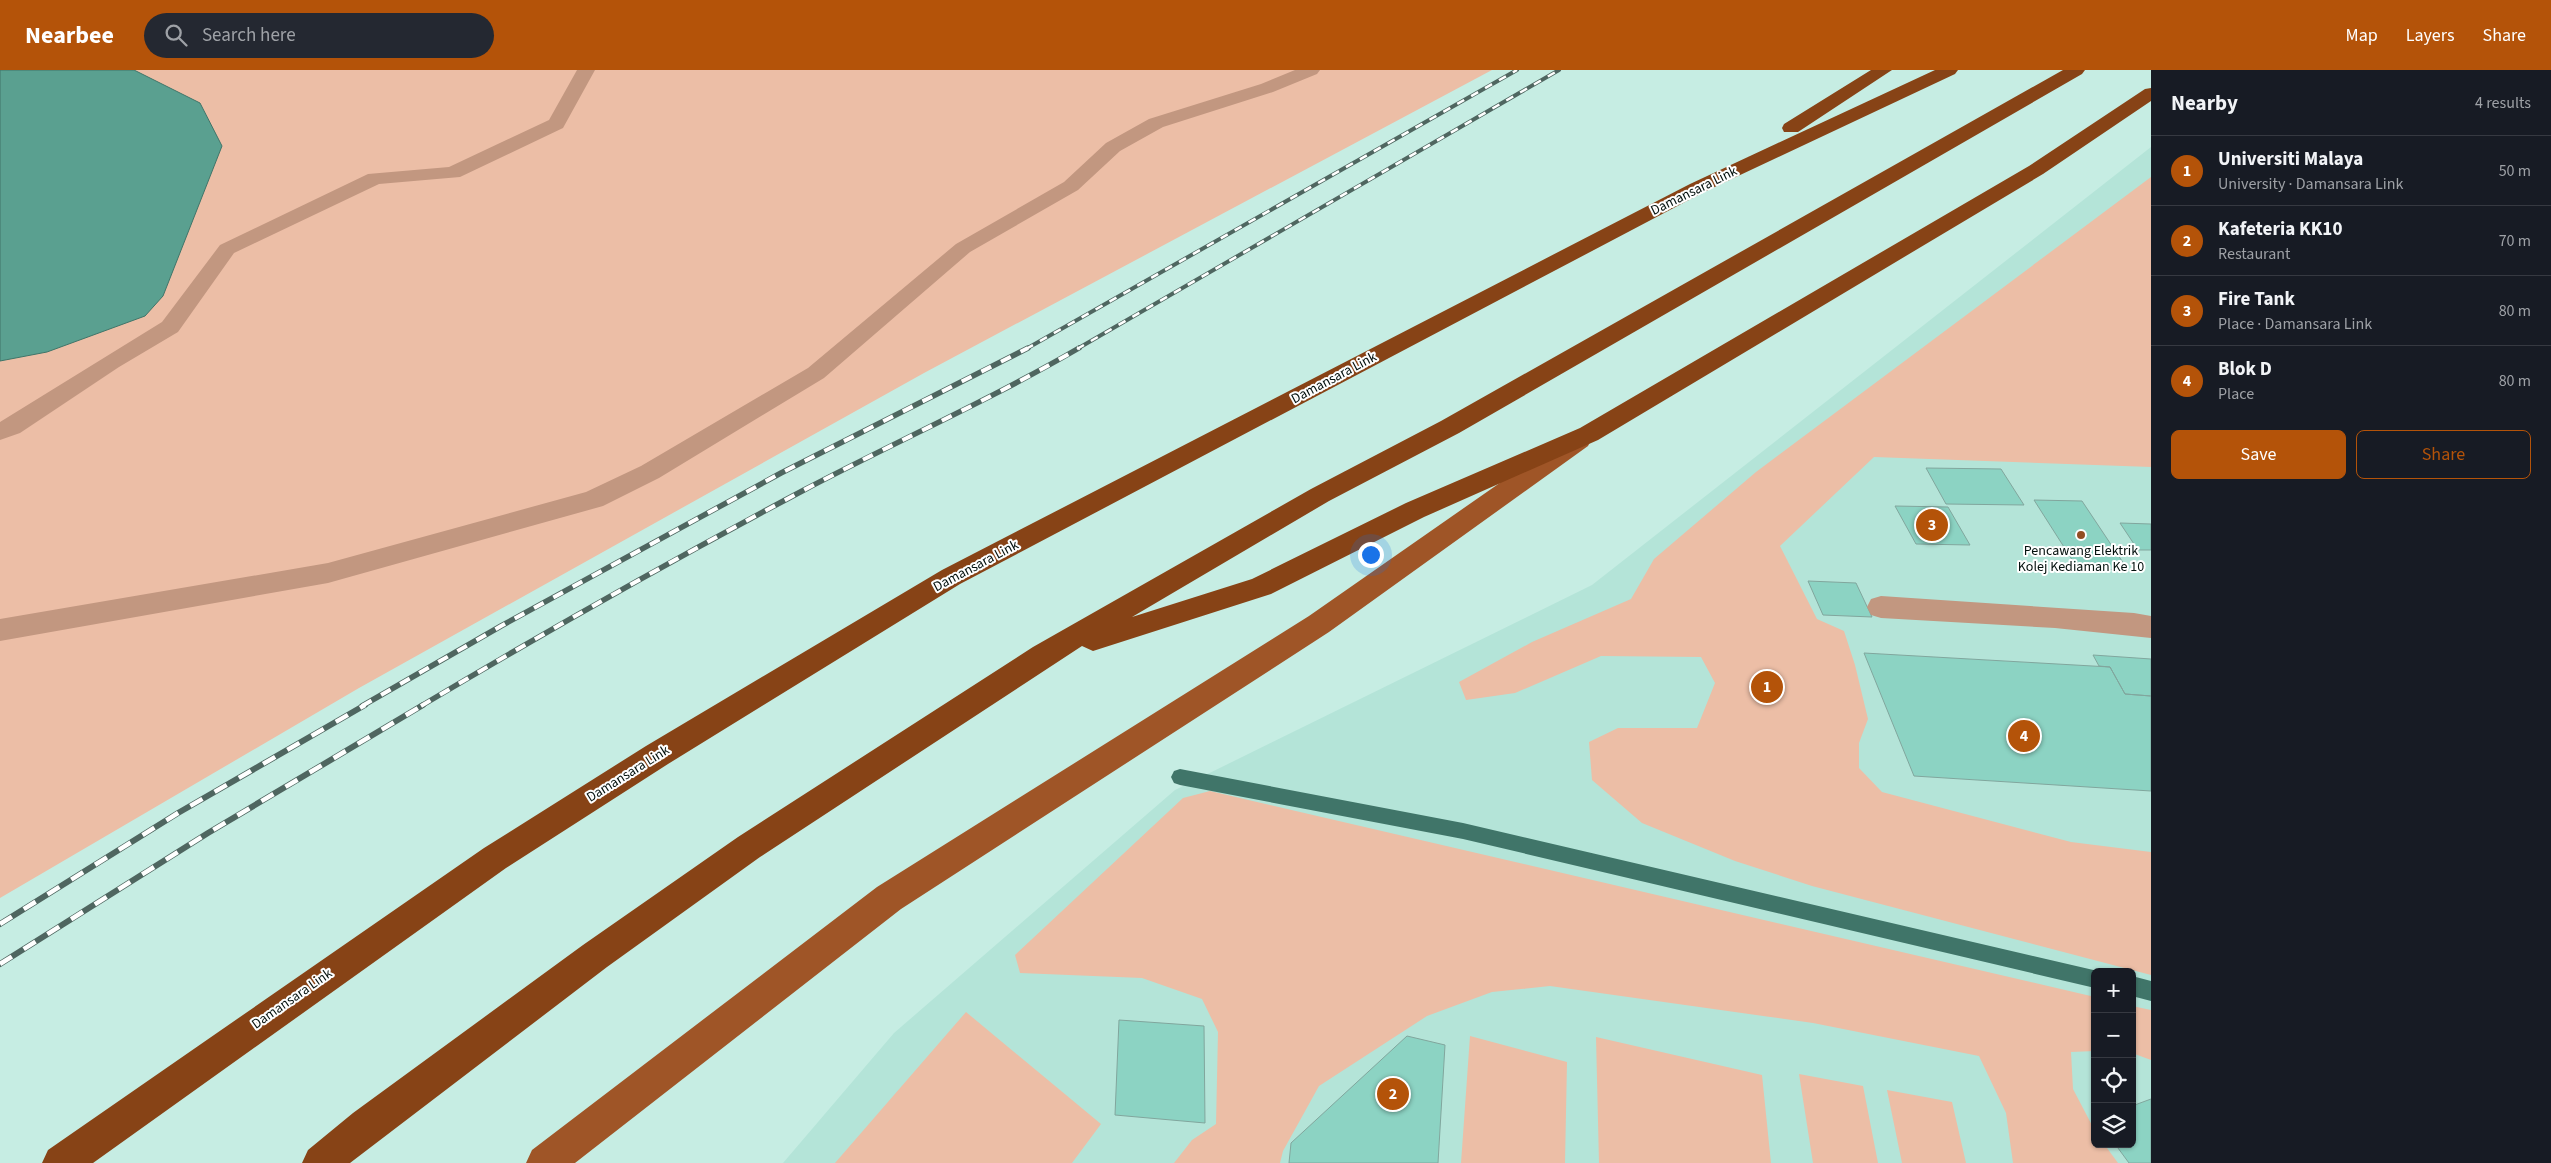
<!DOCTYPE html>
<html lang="en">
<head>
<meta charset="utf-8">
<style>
	:root { --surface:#171b24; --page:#242831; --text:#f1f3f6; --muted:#9ea1a6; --line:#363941; --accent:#b45309 }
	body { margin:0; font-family:"Source Sans 3",sans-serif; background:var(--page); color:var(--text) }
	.controls { position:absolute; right:15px; bottom:15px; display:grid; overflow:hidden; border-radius:8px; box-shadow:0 1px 4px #0004 }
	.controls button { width:45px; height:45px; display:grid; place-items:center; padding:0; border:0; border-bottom:1px solid var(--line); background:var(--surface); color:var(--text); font:25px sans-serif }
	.you { position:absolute; left:1370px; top:484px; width:18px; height:18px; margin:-12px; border:4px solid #fff; border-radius:50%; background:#1a73e8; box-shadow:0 0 0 8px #1a73e833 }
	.badge { display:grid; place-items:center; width:32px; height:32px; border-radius:50%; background:var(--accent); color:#fff; font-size:16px; font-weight:700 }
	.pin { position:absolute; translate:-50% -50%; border:2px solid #fff; box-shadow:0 1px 5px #0006 }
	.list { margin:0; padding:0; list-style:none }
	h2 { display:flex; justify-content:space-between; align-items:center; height:65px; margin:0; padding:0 20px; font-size:21px }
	h2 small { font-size:16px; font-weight:400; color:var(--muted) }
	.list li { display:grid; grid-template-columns:32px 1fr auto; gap:15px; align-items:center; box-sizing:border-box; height:70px; padding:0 20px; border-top:1px solid var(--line) }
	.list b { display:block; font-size:19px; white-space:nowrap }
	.list p { margin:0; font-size:16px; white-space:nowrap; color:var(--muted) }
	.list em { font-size:16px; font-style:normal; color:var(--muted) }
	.actions { display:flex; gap:10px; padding:15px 20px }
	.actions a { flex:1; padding:11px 0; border:1px solid var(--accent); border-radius:8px; text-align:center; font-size:18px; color:var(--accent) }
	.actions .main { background:var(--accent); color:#fff }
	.icon { flex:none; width:28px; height:28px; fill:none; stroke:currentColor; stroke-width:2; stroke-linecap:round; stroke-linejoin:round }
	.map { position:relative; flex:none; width:2151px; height:1093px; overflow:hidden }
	header { display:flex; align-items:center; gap:30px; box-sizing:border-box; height:70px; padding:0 25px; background:var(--accent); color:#fff }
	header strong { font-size:24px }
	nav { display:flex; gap:28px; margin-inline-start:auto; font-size:18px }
	.search { width:350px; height:45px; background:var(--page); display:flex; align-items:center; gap:12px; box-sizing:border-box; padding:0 18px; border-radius:28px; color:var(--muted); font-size:19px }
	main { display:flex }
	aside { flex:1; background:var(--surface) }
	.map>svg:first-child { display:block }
	.built { fill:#b4e4d8; fill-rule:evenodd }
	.green { fill:#ecbea6 }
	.water { fill:#5aa090; stroke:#407569 }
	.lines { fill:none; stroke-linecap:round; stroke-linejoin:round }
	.stream { fill:#407569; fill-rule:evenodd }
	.building { fill:#8cd3c3; stroke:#81a69d }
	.minor { fill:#c29780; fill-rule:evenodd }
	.major { fill:#9f5527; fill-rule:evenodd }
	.highway { fill:#874316; fill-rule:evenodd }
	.rail-far2-casing { stroke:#4f6660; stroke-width:4 }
	.rail-far1-casing { stroke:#4f6660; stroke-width:5.5 }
	.rail-casing { stroke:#4f6660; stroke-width:6 }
	.rail-far2 { stroke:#fff; stroke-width:2.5; stroke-dasharray:8; stroke-linecap:butt }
	.rail-far1 { stroke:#fff; stroke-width:4; stroke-dasharray:11; stroke-linecap:butt }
	.rail { stroke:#fff; stroke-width:4.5; stroke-dasharray:14; stroke-linecap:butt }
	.poi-dot { fill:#934e23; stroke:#fff; stroke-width:2 }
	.labels { text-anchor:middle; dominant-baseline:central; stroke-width:4; stroke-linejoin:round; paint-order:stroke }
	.street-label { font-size:14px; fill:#03100d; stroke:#fff }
	.poi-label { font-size:14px; fill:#03100d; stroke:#fff }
</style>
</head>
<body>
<header>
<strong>Nearbee</strong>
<div class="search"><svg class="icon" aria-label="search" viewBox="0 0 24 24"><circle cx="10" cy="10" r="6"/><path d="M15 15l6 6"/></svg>Search here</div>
<nav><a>Map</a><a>Layers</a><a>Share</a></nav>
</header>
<main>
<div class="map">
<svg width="2151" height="1093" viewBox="0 0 2151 1093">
	<rect width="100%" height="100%" fill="#c6ede3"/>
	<path class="built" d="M2151,77V1093H783L894,963L1175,720L1592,515ZM2095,902H2132V1074H2095Z"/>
	<path class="green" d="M0,0H1492L924,303L359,618L0,828Z
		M2151,107V397L1874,387L1780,476L1817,549L1844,561L1855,595L1868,649L1859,673V698L1882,722L2071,772L2151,782V905L1812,816L1735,791L1642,753L1592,710L1589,672L1618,658H1697L1715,613L1701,587L1601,586L1515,623L1466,630L1459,612L1532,572L1631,529L1654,489L1756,402Z
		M1210,721L2095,927V981L2071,982L2073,1019L2095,1061V1074H2104L2118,1093H2013L2006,1043L1979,986L1813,953L1550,916L1492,922L1427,946L1319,1016L1283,1081L1280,1093H1174L1192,1070L1216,1054L1218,962L1202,929L1142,908L1020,903L1015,885L1183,728Z
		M2132,936L2151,940V990L2132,983Z
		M966,942L1101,1054L1072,1093H835Z
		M1470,966L1567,992L1565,1093H1461Z
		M1596,967L1762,1005L1771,1093H1599Z
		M1799,1004L1863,1016L1878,1093H1813Z
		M1887,1020L1952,1032L1966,1093H1902Z"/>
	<path class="water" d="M0,0H134L200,33L222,76L163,226L145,246L47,282L0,291Z"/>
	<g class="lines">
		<path class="stream" d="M1180,699L1463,753L2102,902H2095V918L1463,769L1180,715L1174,713L1171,707L1174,701Z
			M2132,906L2151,911V931L2132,926Z"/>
	</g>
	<path class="building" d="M1926,398L2001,399L2024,435L1946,434Z
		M2034,430L2082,431L2128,500L2078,499Z
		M1895,436L1948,437L1970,475L1916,474Z
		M2120,453L2151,454V480H2138Z
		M1808,511L1856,513L1872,547L1823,545Z
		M1864,583L2110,597L2125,624L2151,626V721L1914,706Z
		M2093,585L2151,589V626L2125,624L2110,597L2099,596Z
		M1119,950L1204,956L1205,1053L1115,1045Z
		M1407,966L1445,975L1438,1093H1289L1291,1073Z
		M2151,1029V1093H2129L2115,1074H2132V1036Z"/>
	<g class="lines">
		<path class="minor" d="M577,0H595L563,58L460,107L379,114L234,183L178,262L119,297L20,363L0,370V352L162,252L220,175L368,104L449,97L549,50Z
			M1295,0H1320L1317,4L1273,22L1163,57L1120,81L1078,120L970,182L824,308L659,408L603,436L328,513L0,571V549L328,493L586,422L641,396L808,298L956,174L1064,112L1106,73L1149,49L1261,14Z
			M1881,526L2134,543L2151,546V568L2055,558L1881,548L1871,545L1867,537L1871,529Z"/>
		<path class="major" d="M1579,362L1588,364L1591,370L1588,376L1329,562L901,839L575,1093H526L532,1080L877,817L1309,546L1570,364Z"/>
		<path class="highway" d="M1871,0H1892L1798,62H1784L1782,58L1784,54Z
			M1935,0H1958L1955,4L1704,122L960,514L668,694L506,798L93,1093H42L48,1080L484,778L646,676L942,500L1690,114Z
			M2063,0H2085L2082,4L1459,363L1329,431L1132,547L1252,509L1406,433L1580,358L2029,96L2145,19L2151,18V31L2043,104L1598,370L1424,447L1271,524L1093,581L1082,576L760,787L607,897L350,1093H302L308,1080L353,1043L583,875L738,767L1033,577L1311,419L1441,351Z"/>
		<g class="rail-far2-casing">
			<path id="rail-far2" d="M1026,279L1517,0
				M1077,279L1559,0"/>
		</g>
		<g class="rail-far1-casing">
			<path id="rail-far1" d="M362,636L501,556L781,403L1028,278
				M421,636C547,561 674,489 804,420C895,372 990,330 1079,278"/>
		</g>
		<g class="rail-casing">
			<path id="rail" d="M0,854L178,743L365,635
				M0,894L208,763L423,635"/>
		</g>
		<use href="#rail-far2" class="rail-far2"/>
		<use href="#rail-far1" class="rail-far1"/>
		<use href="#rail" class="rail"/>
	</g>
	<circle class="poi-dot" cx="2081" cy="465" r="5"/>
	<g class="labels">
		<g class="street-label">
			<text transform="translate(1694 121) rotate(-26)">Damansara Link</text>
			<text transform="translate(1334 308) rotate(-28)">Damansara Link</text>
			<text transform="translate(976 496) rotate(-28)">Damansara Link</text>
			<text transform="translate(628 704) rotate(-32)">Damansara Link</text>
			<text transform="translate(292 929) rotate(-35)">Damansara Link</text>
		</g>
		<g class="poi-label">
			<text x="2081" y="481">Pencawang Elektrik<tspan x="2081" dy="16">Kolej Kediaman Ke 10</tspan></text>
		</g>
	</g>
</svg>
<div class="controls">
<button>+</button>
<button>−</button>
<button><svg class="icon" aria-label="locate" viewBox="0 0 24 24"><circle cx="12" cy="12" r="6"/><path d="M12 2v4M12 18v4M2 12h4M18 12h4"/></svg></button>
<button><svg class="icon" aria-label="layers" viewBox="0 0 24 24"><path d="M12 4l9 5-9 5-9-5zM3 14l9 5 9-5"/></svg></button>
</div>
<div class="you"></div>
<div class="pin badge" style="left:1767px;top:617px">1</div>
<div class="pin badge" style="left:1393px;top:1024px">2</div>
<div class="pin badge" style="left:1932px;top:455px">3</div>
<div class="pin badge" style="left:2024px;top:666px">4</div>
</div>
<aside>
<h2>Nearby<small>4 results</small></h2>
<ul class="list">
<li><span class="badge">1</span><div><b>Universiti Malaya</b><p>University · Damansara Link</p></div><em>50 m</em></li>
<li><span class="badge">2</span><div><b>Kafeteria KK10</b><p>Restaurant</p></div><em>70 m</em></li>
<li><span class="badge">3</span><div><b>Fire Tank</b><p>Place · Damansara Link</p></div><em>80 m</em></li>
<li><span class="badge">4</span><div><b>Blok D</b><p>Place</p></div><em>80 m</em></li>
</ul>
<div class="actions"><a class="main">Save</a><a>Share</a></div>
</aside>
</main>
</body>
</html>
